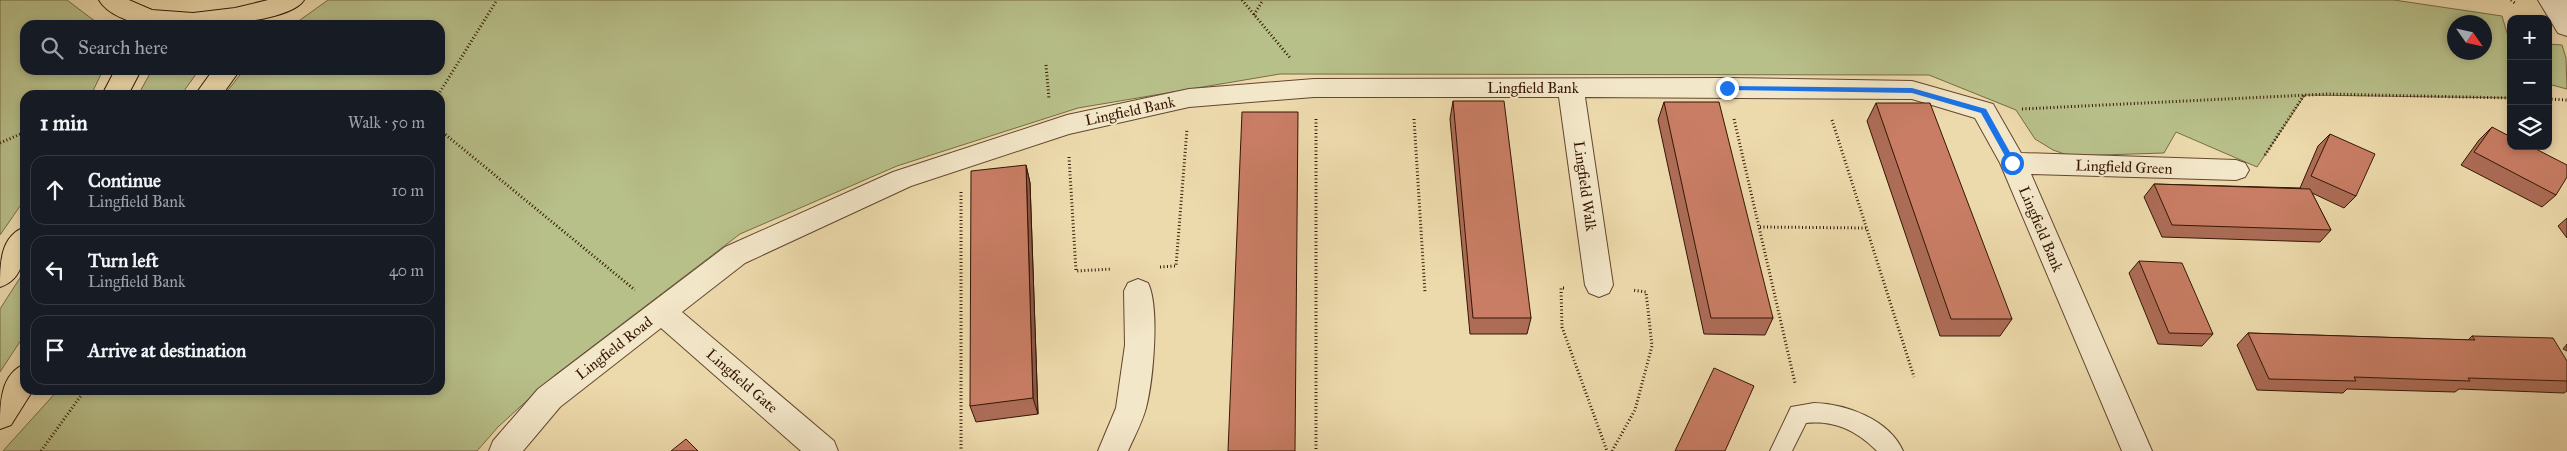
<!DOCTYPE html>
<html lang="en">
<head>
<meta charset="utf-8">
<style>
	:root { --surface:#171b24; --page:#20242c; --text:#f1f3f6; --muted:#9ea1a6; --line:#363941 }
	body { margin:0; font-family:"IM FELL Great Primer",serif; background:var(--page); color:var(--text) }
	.controls { position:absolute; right:15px; top:15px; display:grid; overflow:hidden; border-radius:10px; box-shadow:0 2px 8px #0003 }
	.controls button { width:45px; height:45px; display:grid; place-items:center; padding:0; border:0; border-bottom:1px solid var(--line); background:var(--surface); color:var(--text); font:25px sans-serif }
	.compass { position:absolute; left:2447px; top:15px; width:45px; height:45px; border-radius:50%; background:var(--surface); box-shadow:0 2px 8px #0003; rotate:124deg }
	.stop { position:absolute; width:15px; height:15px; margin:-11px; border:4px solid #1a73e8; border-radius:50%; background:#fff }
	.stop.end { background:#1a73e8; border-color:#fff; box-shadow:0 1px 5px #0008 }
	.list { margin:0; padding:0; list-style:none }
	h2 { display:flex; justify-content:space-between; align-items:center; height:65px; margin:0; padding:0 20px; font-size:21px }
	h2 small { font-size:16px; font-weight:400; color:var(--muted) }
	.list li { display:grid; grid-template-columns:32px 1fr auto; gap:15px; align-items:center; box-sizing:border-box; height:70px; margin:0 10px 10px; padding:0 10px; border:1px solid var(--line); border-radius:15px }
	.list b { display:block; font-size:19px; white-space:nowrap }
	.list p { margin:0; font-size:16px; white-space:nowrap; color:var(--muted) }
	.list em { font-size:16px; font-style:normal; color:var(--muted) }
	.icon { flex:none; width:28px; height:28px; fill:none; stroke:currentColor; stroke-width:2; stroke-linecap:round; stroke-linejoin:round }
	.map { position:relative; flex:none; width:2567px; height:451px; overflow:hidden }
	.search { position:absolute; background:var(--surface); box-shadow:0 2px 8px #0003; left:20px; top:20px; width:425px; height:55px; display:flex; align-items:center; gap:12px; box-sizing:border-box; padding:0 18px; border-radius:15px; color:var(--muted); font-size:19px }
	.panel { position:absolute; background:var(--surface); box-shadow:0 2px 8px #0003; left:20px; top:90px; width:425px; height:305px; border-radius:15px }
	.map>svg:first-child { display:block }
	.green { fill:#b8c08a; stroke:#766b47; fill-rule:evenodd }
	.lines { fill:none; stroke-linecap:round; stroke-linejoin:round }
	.service-casing { stroke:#63472e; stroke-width:2 }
	.minor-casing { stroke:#63472e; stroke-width:2 }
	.tertiary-casing { stroke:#63472e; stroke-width:2 }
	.trunk-casing { stroke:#351604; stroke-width:2 }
	.path { stroke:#351604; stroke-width:3; stroke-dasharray:1 2.5; stroke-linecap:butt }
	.service { fill:#f3e7c9; fill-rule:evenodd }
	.minor { fill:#f3e7c9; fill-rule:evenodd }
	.tertiary { fill:#f3e7c9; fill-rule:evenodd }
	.trunk { fill:#eddaac; fill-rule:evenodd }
	.wall { fill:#ac6c56; stroke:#351604 }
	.shaded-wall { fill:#8c5846; stroke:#351604 }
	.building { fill:#c87d64; stroke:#351604 }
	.route { fill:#1a73e8 }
	.labels { text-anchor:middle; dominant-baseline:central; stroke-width:4; stroke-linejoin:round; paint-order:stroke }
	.street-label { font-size:15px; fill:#351604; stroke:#f3e7c9 }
</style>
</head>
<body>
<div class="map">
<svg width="2567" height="451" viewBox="0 0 2567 451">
	<rect width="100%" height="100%" fill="#eddaac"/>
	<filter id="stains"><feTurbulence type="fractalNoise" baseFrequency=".004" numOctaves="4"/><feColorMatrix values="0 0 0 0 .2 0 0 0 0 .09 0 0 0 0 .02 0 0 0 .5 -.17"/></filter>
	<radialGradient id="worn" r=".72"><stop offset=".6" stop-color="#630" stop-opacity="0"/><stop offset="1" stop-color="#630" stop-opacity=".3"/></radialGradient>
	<path class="green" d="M0,0H67L100,25H25V70H103L91,95H25V199L0,235Z
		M328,0H2394L2502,16L2511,46V98L2305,95L2257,167L2176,132L2164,153L2070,156L2053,150L2035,139L2016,110L1929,75L1280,74L1078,108L897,166L740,234L555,375L498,427L477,451H3L58,390H440V95H224L244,70H440V25H293ZM2454,22H2484V52H2454Z
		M2548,44L2562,45L2566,58L2567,89L2548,84Z
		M152,70H199L181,95H138Z
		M25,270V334L0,372V309Z"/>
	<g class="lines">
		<g class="service-casing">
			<path id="service" d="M1814,403C1846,404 1889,419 1903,451H1877C1857,431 1835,420 1806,423L1792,451H1770L1791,407Z"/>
		</g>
		<g class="minor-casing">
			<path id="minor" d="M2538,0H2562L2567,7V36L2558,33Z
				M1727,78L1912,81L1993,104L2021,153L2236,160L2245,163L2249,170L2245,177L2236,180L2031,174L2152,451H2122L2000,163L1975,118L1912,99L1585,97L1613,285L1609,293L1599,297L1589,293L1585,285L1559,97H1314L1189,107L1069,134L911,186L745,263L682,312L834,441L838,451H801L661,328L560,407L523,451H489L493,441L538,389L725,247L893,172L1067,115L1189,89L1314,79Z
				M1138,279L1148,283C1160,307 1153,382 1146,408C1142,423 1134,437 1128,451H1098L1116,408L1125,345L1124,291L1128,283Z"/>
		</g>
		<g class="tertiary-casing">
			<path id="tertiary" d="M2546,0H2567V12L2550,6Z"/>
		</g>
		<g class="trunk-casing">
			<path id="trunk" d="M99,0H129L152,10L193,13L235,8L268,0H304C289,25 174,30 145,25C129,22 107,14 99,0Z
				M115,70H141L128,95H102Z
				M213,70H240L222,95H195Z
				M25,227C25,250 26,279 0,287C0,264 0,236 25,227Z
				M25,364V390H33L11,425L0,429C0,404 0,374 25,364Z"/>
		</g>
		<path class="path" d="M1242,0L1291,59
			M2511,0L2516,4
			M1254,15L1263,0
			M1046,65L1049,99
			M438,95L497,0
			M2548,99L2567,100
			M2022,109L2328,94L2511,98
			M1316,119V451
			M1414,119L1425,293
			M1734,119L1795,383
			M1832,120L1914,377
			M440,130L635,290
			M0,143L25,132
			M2265,155L2304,95
			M1069,157L1076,271L1112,269
			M961,192V451
			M1760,227L1866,228
			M1160,267L1176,266L1187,129
			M1564,288H1561L1562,327L1607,451
			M41,451L85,390
			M1612,451L1635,410L1652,346L1646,292L1632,290"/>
		<use href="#service" class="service"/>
		<use href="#minor" class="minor"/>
		<use href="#tertiary" class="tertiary"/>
		<use href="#trunk" class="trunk"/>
	</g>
	<path class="wall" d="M1453,101L1531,318L1527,334H1470L1450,119Z
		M1664,102L1773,318L1765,335L1704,334L1658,120Z
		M1876,103L2012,319L2000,336H1940L1867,121Z
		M2492,127L2556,195L2542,207L2461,165L2479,140Z
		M2330,134L2356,196L2344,208L2312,193L2331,230L2320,242L2162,237L2144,197L2154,184L2301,188H2300L2318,146Z
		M1026,165L1030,183L1038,414L976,422L970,406Z
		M2567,218V238L2558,226Z
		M2139,261L2213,334L2202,346L2158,344L2129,273Z
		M2248,333L2468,340L2472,336L2567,361V391L2564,393L2459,389L2455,392L2347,389L2343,393L2257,390L2237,345Z
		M2567,344V351L2563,349Z"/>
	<path class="shaded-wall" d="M1026,165L1030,183L1038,414L1033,398Z"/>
	<path class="building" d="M1453,101H1504L1531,318H1473Z
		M1664,102H1719L1773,318H1711Z
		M1876,103H1930L2012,319H1951Z
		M1242,112H1298L1295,451H1228Z
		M2492,127L2511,137V146H2530L2567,165V177L2556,195L2474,152Z
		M2330,134L2375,154L2356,196L2311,176Z
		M1026,165L1033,398L970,406L971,171Z
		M2154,184L2310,189L2331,230L2172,225Z
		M2139,261L2182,263L2213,334L2169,333Z
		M2248,333L2475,340L2472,336L2553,338L2567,361V381L2468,378L2470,381L2354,377L2356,381L2269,379Z
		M1714,368L1754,386L1725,451H1675Z
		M686,439L698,451H671Z"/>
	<path class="route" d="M1724,86L1912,88L1986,109L2016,163L2010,165L1981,113L1912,93L1727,90L1724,89Z"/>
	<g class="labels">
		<g class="street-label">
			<text x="1533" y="88">Lingfield Bank</text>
			<text transform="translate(1130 111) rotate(-12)">Lingfield Bank</text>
			<text transform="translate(2124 167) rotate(2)">Lingfield Green</text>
			<text transform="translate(1585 186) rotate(82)">Lingfield Walk</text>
			<text transform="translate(2041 229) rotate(67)">Lingfield Bank</text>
			<text transform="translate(614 348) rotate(-38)">Lingfield Road</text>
			<text transform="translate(742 381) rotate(41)">Lingfield Gate</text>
		</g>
	</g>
	<rect width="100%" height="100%" filter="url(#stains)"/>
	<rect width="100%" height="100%" fill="url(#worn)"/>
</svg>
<div class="controls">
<button>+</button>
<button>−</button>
<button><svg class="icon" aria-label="layers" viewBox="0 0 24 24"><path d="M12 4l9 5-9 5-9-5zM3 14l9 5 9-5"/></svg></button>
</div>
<svg class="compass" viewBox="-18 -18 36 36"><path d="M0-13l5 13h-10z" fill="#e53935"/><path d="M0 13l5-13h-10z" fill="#9ea1a6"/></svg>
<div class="stop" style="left:2012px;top:163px"></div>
<div class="stop end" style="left:1727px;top:88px"></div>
<div class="search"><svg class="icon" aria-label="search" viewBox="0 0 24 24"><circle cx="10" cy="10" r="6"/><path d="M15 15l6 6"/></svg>Search here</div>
<section class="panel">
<h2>1 min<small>Walk · 50 m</small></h2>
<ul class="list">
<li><svg class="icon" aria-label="ahead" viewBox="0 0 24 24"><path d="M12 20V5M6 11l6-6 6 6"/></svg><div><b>Continue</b><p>Lingfield Bank</p></div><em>10 m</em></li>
<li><svg class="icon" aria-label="left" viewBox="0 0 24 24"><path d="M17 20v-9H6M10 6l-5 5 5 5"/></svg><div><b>Turn left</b><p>Lingfield Bank</p></div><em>40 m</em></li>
<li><svg class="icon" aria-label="arrive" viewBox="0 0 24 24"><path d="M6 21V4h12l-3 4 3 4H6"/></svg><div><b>Arrive at destination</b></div></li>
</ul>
</section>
</div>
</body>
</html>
